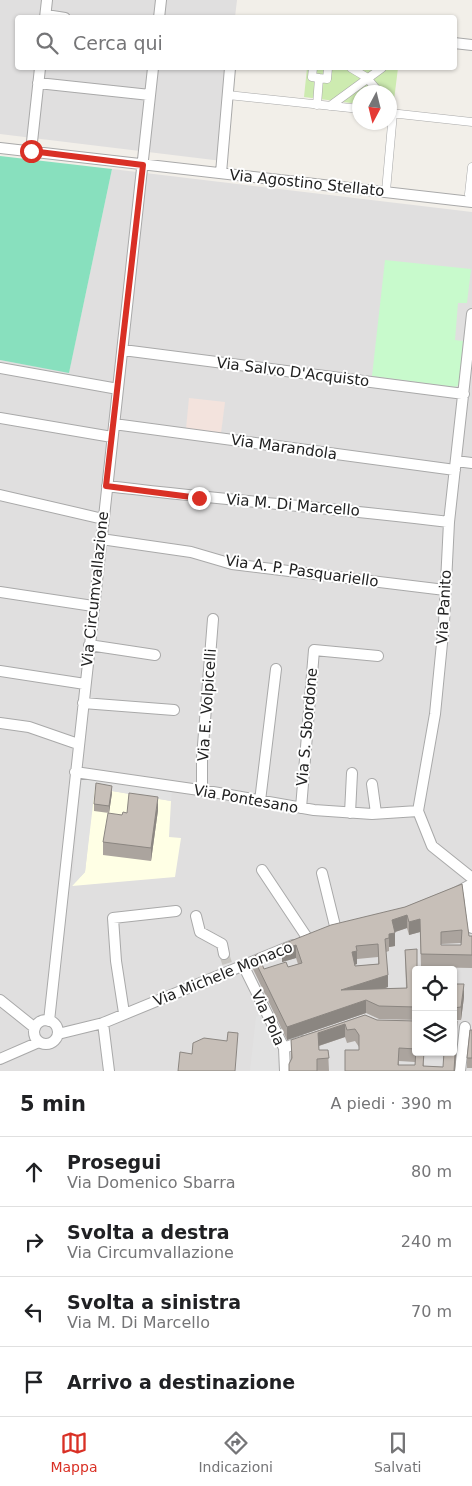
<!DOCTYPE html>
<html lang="it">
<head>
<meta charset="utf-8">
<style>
	:root { --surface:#fff; --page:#f2f2f2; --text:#202124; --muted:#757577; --line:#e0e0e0; --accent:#d93025 }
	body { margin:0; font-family:"DejaVu Sans",sans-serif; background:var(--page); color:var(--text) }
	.controls { position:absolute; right:15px; bottom:15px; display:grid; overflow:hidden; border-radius:5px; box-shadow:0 1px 4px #0004 }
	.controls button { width:45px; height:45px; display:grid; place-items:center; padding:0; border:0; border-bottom:1px solid var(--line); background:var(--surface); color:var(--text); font:25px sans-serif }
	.compass { position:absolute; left:352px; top:85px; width:45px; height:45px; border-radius:50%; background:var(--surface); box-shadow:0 1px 4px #0004; rotate:187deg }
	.stop { position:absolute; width:15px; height:15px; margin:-11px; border:4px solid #d93025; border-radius:50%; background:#fff }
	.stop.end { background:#d93025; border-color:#fff; box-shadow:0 1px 5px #0008 }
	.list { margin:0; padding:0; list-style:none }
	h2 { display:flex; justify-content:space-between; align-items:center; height:65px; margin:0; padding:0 20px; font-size:21px }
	h2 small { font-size:16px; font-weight:400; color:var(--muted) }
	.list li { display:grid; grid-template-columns:32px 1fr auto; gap:15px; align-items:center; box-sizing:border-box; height:70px; padding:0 20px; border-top:1px solid var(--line) }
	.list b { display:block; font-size:19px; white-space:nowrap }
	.list p { margin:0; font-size:16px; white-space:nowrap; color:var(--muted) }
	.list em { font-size:16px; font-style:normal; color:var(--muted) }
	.icon { flex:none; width:28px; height:28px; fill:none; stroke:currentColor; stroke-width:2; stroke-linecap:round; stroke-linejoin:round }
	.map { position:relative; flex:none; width:472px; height:1071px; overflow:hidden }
	.search { position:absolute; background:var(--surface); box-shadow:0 1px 4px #0004; left:15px; right:15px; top:15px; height:55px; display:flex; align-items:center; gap:12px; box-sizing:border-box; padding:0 18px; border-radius:5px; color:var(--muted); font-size:19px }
	.sheet { height:345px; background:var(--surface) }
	nav { display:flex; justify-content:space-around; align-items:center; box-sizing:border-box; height:70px; border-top:1px solid var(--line); background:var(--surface); font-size:14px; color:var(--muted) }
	nav a { display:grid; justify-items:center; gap:2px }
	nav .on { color:var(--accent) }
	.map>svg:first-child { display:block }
	.residential { fill:#e0dfdf; fill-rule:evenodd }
	.education { fill:#ffffe5 }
	.military { fill:#f3e3dd }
	.grass { fill:#cdebb0 }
	.park { fill:#c8facc }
	.pitch { fill:#88e0be }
	.parking { fill:#e2e2e2 }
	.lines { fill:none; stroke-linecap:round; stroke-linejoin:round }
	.minor-tunnel { stroke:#c8c6c1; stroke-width:10; stroke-dasharray:10 5; stroke-linecap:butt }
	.pedestrian-casing { stroke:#a9a9a9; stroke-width:9 }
	.minor-casing { stroke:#a9a9a9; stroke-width:12 }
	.pedestrian { stroke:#fff; stroke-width:8 }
	.minor { stroke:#fff; stroke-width:10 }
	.wall { fill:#aba49e; fill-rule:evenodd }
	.shaded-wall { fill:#8b8681 }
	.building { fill:#c7bfb8; stroke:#8b8681; fill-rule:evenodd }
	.route { stroke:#d93025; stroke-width:6 }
	.labels { text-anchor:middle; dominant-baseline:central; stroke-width:4; stroke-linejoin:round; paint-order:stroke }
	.street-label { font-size:15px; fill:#222; stroke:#fff }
</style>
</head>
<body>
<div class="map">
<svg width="472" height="1071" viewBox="0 0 472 1071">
	<rect width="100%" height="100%" fill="#f2efe9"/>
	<path class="residential" d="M0,0H237L235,17L18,18V68H230L222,161L0,134Z
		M112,169L472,212V1071H0V360L69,372ZM416,970H453V1052H416Z"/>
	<path class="education" d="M94,788L171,801L169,837L181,838L175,877L72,886L85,872Z"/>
	<path class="military" d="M189,398L225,402L221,433L186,429Z"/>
	<path class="grass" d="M307,68H398L393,108L390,107V92H360L359,104L304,97Z"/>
	<path class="park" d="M385,260L471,269L467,303H458L455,340L463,341L459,385L455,387L372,376Z"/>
	<path class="pitch" d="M0,156L112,169L69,373L0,360Z"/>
	<path class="parking" d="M82,777L172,790L171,801L95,788L85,872L72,886Z
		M266,1012L284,1048L285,1071H250L256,1017Z"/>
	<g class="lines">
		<path class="minor-tunnel" d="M224,954L230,972"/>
		<g class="pedestrian-casing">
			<path id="pedestrian" d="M313,68L312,77L319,78
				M351,68L366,77L379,92
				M228,95L360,109
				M317,105L319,78L327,79L328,68
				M330,106L382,68
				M390,113L472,122
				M386,191L393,113
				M469,194L472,167"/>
		</g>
		<g class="minor-casing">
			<path id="minor" d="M46,15L65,18
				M45,18L47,0
				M159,18L161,0
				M454,43L472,45
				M38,83L150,95
				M0,148L472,202
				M31,151L40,68
				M221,173L230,68
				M472,314L449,522L444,623L435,714L418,811L432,846L472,878
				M123,350L464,394
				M0,368L118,389
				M0,418L112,437
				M114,424L455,470
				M456,461L472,463
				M107,486C221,500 335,508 449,522
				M0,495L103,519
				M101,539L191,552L232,564L445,590
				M0,592L93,606
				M89,645L155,655
				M0,671L85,684
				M83,703L174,710
				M0,723L29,727L78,744
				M75,772L213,792L314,810L372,814L418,811
				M372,784L376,813
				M202,790V758L213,619
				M260,801L276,669
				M301,808L314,650L378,656
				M350,813L352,773
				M262,870L308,939
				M322,873L336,930
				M468,886L472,928
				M452,895L472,884
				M196,916L200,932L222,944L224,954
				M244,967L284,1048L285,1071
				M0,1000L35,1028
				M124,1013L116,961L113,918L176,911
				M34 1032a12 12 0 1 1 24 0a12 12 0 1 1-24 0Z
				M49,1021L153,68
				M103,1023L109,1071
				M58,1034L103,1023L293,945
				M284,1048L302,1041
				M0,1059L39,1042
				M460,1071L465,1027"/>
		</g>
		<use href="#pedestrian" class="pedestrian"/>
		<use href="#minor" class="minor"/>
	</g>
	<path class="wall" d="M112,793L109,813L94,811V804Z
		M158,810L151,861L103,855V842L122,815L127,813Z
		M462,884L469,936H472V968L421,967L420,932L409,935L407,928L395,932V946L389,947V951L386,952L388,987L385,988H406L405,950L417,967L416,970V1020L379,1019L366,1013L287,1040L253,969V957L264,969L288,967L298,964L296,958L282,962L283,944L405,907ZM461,943V945H441V944ZM378,957V964L355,966V965L357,964V959Z
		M453,984L464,997L461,1020H454L457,1034L455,1071H345L359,1050V1047L355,1041L347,1043L345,1037L319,1046V1050H328L329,1071H289L291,1059V1040L365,1015L377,1020L416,1021L424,1066L443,1067L453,1052ZM399,1061L415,1062V1065H399Z
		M472,1030V1068H467V1058Z"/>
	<path class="shaded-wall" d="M112,786V793L109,813V806Z
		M158,797V810L151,861V848Z
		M407,915V928L392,933V920Z
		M420,919V932L409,935V922Z
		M395,933V946L389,947V934Z
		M296,945V958L282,962V950Z
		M357,951V964L352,965V952Z
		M388,975V987L341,1003V990Z
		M464,984V997L461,1020V1007Z
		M366,1000V1013L287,1040V1027Z
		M457,1021V1034L455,1071H454Z
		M345,1024V1037L318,1046V1033Z"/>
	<path class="building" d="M96,783L112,786L109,806L94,804Z
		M129,793L158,797L151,848L103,842L108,813L122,815L123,812L127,813Z
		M462,884L469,936H472V955L421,954L420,919L409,922L407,915L392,920L395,933L389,934V938L385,939L388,975L341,990L407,988L405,950L417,949V967L433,968V970H416V1007L379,1006L366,1000L287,1027L253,957L258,954L264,969L286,962L288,967L302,963L296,945L282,950L283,944L331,925L405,907ZM462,930L461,945H441V932ZM378,944L379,964L355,966L352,952L357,951L356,946Z
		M453,984H464L461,1007L453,1008Z
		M365,1015L377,1020L416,1021V1052H424L423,1066L443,1067L444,1052H453V1020L457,1021L454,1071H345V1050H359V1035L355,1029L347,1030L345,1024L318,1033L319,1050H328L329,1058L317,1059V1071H289V1064L292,1058L291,1040ZM399,1048L416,1049L415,1065H398Z
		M470,1030H472V1058H467Z
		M228,1032L238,1033L235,1071H178L180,1052L192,1054L193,1043L204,1038L227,1041Z"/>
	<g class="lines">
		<path class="route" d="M31,151L143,165L106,486L199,498"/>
	</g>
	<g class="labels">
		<g class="street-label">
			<text transform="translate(307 183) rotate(6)">Via Agostino Stellato</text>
			<text transform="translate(293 372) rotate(7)">Via Salvo D'Acquisto</text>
			<text transform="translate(284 447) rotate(8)">Via Marandola</text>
			<text transform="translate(293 505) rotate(5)">Via M. Di Marcello</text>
			<text transform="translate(302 571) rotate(8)">Via A. P. Pasquariello</text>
			<text transform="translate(95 589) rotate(-84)">Via Circumvallazione</text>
			<text transform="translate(444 607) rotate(-87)">Via Panito</text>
			<text transform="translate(207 705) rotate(-86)">Via E. Volpicelli</text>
			<text transform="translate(307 727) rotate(-85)">Via S. Sbordone</text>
			<text transform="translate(246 799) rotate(10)">Via Pontesano</text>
			<text transform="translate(223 974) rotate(-22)">Via Michele Monaco</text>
			<text transform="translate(268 1018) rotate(65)">Via Pola</text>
		</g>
	</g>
</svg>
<div class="controls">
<button><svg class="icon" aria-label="locate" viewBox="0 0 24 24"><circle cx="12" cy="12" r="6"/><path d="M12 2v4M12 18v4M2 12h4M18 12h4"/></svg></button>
<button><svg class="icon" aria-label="layers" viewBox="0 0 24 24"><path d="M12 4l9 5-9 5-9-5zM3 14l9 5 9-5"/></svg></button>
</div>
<svg class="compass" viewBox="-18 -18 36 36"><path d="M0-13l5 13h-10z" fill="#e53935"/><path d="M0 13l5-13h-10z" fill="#757577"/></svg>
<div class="stop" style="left:31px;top:151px"></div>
<div class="stop end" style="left:199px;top:498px"></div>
<div class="search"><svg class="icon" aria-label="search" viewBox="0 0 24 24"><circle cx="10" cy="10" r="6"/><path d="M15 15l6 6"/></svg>Cerca qui</div>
</div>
<section class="sheet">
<h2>5 min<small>A piedi · 390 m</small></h2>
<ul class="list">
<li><svg class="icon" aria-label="ahead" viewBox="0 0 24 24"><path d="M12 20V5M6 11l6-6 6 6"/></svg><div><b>Prosegui</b><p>Via Domenico Sbarra</p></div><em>80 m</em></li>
<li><svg class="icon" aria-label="right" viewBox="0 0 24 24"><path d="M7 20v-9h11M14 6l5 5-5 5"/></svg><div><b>Svolta a destra</b><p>Via Circumvallazione</p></div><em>240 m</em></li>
<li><svg class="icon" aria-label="left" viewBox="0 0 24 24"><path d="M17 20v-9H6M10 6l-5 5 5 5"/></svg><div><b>Svolta a sinistra</b><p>Via M. Di Marcello</p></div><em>70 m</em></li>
<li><svg class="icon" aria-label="arrive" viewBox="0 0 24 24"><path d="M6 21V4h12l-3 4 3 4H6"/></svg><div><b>Arrivo a destinazione</b></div></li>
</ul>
</section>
<nav>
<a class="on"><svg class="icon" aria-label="map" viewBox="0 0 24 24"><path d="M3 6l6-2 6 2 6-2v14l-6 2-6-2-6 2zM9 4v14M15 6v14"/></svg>Mappa</a>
<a><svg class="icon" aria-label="directions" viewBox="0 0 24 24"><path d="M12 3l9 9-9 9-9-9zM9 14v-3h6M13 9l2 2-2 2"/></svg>Indicazioni</a>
<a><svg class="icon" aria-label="saved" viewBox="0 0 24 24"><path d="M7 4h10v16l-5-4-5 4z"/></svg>Salvati</a>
</nav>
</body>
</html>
